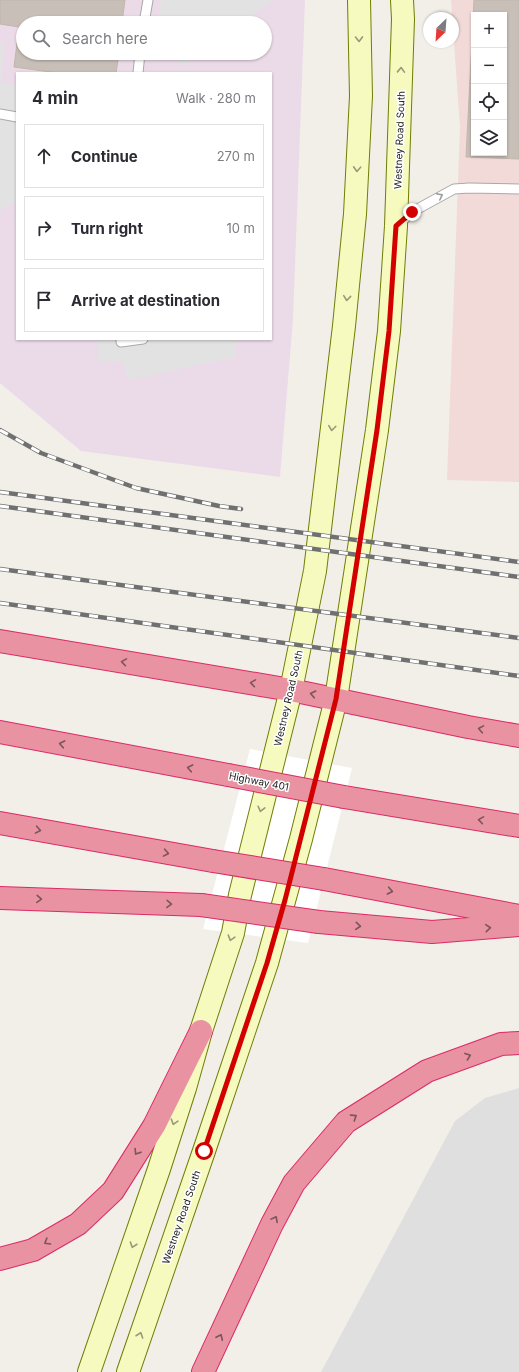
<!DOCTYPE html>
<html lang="en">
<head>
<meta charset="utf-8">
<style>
	:root { --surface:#fff; --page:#f7f7f7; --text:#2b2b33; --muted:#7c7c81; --line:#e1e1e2 }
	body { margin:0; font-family:Inter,sans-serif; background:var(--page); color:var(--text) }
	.controls { position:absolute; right:12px; top:12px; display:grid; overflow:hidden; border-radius:0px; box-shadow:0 1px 3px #0004 }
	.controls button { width:36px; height:36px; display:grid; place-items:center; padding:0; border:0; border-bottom:1px solid var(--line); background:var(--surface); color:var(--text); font:20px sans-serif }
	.compass { position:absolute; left:423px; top:12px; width:36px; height:36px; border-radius:50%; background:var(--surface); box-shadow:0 1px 3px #0004; rotate:205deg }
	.stop { position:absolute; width:12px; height:12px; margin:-9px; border:3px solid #d40000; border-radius:50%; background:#fff }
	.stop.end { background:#d40000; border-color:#fff; box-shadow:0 1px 4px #0008 }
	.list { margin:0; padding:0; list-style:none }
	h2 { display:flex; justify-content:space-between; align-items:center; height:52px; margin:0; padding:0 16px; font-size:17px }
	h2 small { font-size:13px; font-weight:400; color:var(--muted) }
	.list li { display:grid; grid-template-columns:26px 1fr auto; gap:12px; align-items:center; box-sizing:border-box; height:64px; margin:0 8px 8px; padding:0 8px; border:1px solid var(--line); border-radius:0px }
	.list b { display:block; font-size:15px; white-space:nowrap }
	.list em { font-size:13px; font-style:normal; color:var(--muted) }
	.icon { flex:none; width:22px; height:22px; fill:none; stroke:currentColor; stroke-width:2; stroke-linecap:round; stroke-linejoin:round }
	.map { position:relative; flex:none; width:519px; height:1372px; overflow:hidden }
	.search { position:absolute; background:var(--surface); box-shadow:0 1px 3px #0004; left:16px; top:16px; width:256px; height:44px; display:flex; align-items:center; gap:10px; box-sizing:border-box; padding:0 14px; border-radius:22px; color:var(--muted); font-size:15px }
	.panel { position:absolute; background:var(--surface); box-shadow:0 1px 3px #0004; left:16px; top:72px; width:256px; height:268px; border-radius:0px }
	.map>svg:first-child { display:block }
	.residential { fill:#e0dfdf }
	.commercial { fill:#f2dad9; fill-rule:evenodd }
	.industrial { fill:#ebdbe8; fill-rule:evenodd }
	.parking { fill:#e2e2e2 }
	.pier { fill:#fff }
	.building { fill:#c7bfb8; stroke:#c4b6ab; fill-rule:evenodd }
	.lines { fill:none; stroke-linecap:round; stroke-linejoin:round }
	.lane-casing { stroke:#a9a9a9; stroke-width:11 }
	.secondary-casing { stroke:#707d05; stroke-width:24 }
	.highway-casing { stroke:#dc2a67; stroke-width:24 }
	.lane { stroke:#fff; stroke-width:9 }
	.secondary { stroke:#f7fabf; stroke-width:22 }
	.highway { stroke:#e892a2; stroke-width:22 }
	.rail-casing { stroke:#707070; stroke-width:4.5 }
	.rail { stroke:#fff; stroke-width:3; stroke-dasharray:9; stroke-linecap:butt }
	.highway-bridge-casing { stroke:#dc2a67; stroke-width:24; stroke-linecap:butt }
	.highway-bridge { stroke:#e892a2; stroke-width:22 }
	.oneway { stroke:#979978 }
	.oneway2 { stroke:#9c9c9c }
	.oneway3 { stroke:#7b545c }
	.route { stroke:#d40000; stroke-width:5 }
	.labels { text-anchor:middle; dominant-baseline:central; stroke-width:3; stroke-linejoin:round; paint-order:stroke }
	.street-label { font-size:10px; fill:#222; stroke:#fff }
</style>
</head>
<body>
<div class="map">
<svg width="519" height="1372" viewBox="0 0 519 1372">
	<rect width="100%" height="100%" fill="#f2efe9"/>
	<path class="residential" d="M519,1088V1372H321L455,1121L485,1098Z"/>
	<path class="commercial" d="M451,0H519V482L447,480L460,127ZM474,15H504V153H474Z"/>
	<path class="industrial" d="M0,0H305L293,319L280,477L81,451L0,383ZM23,23H265V53H23ZM17,73H271V339H17Z"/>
	<path class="parking" d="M161,0H272L242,23H158Z
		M0,44H4L1,83L17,85V200L0,211Z
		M166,53H202L185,65Z
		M98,339H235V357L128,380L123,361L98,362Z"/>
	<path class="pier" d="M250,749L352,768L308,943L203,929Z"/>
	<path class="building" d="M0,0H125L122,23H23V53H119L116,73H58L14,67L19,27L0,24Z
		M474,0H519V159L466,157ZM474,15H504V153H474Z"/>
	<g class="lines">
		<g class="lane-casing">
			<path id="lane" d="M144,23L148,0
				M138,73L140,53
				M0,114L17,117
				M399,224L412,212L454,189L469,188L519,189
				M121,339V342L143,339"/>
		</g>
		<g class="secondary-casing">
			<path id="secondary" d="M89,1372L159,1169L185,1088L201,1031L233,933L240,895L291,690L315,571L344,326L355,214L361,96L359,0
				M128,1372L204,1151L267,963L301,839L336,699L377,430L389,331L396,226L403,19L402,0"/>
		</g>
		<g class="highway-casing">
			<path id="highway" d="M0,641L291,690L468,727L519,736
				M0,732L228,775
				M344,797L519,826
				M0,823L213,861
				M324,879L519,916
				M0,898L201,905
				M319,922L432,932L519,925
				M0,1259L33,1250L78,1224L113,1191L154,1126L201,1031
				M203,1372L272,1224L294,1183L346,1122L427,1071L501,1044L519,1043"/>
		</g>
		<use href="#lane" class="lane"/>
		<use href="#secondary" class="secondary"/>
		<use href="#highway" class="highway"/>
		<g class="rail-casing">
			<path id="rail" d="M0,430L41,453L136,488L219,506L241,509
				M0,492L519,562
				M0,506L519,577
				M0,569L519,638
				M0,603L519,676"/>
		</g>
		<use href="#rail" class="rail"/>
		<g class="highway-bridge-casing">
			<path id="highway-bridge" d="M228,775L344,797
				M213,861L324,879
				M201,905L319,922"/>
		</g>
		<use href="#highway-bridge" class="highway-bridge"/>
	</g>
	<defs><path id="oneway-chevron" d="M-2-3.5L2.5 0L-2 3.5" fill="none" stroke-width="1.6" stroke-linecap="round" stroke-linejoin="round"/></defs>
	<g class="oneway">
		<use href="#oneway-chevron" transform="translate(359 39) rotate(89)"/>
		<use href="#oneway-chevron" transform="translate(401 70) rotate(-88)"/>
		<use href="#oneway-chevron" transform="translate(357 169) rotate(93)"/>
		<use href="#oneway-chevron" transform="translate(347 298) rotate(96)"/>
		<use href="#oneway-chevron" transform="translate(332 428) rotate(97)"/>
		<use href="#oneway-chevron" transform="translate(261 809) rotate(104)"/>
		<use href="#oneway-chevron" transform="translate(231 938) rotate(107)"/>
		<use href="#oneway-chevron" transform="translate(174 1122) rotate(107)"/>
		<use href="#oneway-chevron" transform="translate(133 1245) rotate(109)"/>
		<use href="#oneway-chevron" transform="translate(140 1335) rotate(-71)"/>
	</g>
	<use class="oneway2" href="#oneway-chevron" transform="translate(440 196) rotate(-27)"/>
	<g class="oneway3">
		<use href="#oneway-chevron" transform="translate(124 662) rotate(-171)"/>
		<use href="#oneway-chevron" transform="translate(253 683) rotate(-171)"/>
		<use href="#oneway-chevron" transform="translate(313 694) rotate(-168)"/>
		<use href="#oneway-chevron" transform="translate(481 729) rotate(-170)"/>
		<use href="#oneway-chevron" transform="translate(62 744) rotate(-169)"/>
		<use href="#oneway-chevron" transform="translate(190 768) rotate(-169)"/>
		<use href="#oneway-chevron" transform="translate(481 820) rotate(-171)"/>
		<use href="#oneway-chevron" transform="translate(38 830) rotate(10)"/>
		<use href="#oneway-chevron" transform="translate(166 853) rotate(10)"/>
		<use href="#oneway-chevron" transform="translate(390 891) rotate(11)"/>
		<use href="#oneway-chevron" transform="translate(39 899) rotate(2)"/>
		<use href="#oneway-chevron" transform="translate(169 904) rotate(2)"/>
		<use href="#oneway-chevron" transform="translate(358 926) rotate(5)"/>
		<use href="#oneway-chevron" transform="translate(488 928) rotate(-5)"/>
		<use href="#oneway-chevron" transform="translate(468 1056) rotate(-20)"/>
		<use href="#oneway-chevron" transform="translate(354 1117) rotate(-33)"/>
		<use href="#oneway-chevron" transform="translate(137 1152) rotate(122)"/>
		<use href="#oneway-chevron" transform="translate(275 1219) rotate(-62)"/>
		<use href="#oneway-chevron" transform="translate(47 1242) rotate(149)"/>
		<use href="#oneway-chevron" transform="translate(220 1337) rotate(-65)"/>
	</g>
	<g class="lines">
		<path class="route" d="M204,1151L267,963L285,900L336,699L377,430L389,331L396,226L412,212"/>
	</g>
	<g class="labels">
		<g class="street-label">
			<text transform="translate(399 140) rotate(-88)">Westney Road South</text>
			<text transform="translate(288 698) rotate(-77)">Westney Road South</text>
			<text transform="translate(259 781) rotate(11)">Highway 401</text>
			<text transform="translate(181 1217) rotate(-71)">Westney Road South</text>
		</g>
	</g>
</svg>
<div class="controls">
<button>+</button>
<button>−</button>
<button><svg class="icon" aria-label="locate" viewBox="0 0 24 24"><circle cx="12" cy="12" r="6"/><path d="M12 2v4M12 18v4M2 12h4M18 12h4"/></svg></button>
<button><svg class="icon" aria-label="layers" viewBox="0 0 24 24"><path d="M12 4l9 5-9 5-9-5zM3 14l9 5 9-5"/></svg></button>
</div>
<svg class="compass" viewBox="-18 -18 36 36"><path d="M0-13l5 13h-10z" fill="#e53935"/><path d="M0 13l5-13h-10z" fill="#7c7c81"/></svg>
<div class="stop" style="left:204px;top:1151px"></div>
<div class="stop end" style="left:412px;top:212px"></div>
<div class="search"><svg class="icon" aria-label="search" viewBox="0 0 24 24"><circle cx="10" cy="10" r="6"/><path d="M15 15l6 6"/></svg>Search here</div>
<section class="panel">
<h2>4 min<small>Walk · 280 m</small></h2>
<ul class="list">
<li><svg class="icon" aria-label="ahead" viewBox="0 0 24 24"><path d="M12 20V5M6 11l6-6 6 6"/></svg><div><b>Continue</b></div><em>270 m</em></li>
<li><svg class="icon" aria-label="right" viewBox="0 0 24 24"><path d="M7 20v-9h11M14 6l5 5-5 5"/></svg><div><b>Turn right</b></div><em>10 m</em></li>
<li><svg class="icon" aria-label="arrive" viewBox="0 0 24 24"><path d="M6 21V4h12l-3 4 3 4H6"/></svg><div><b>Arrive at destination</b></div></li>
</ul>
</section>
</div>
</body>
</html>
